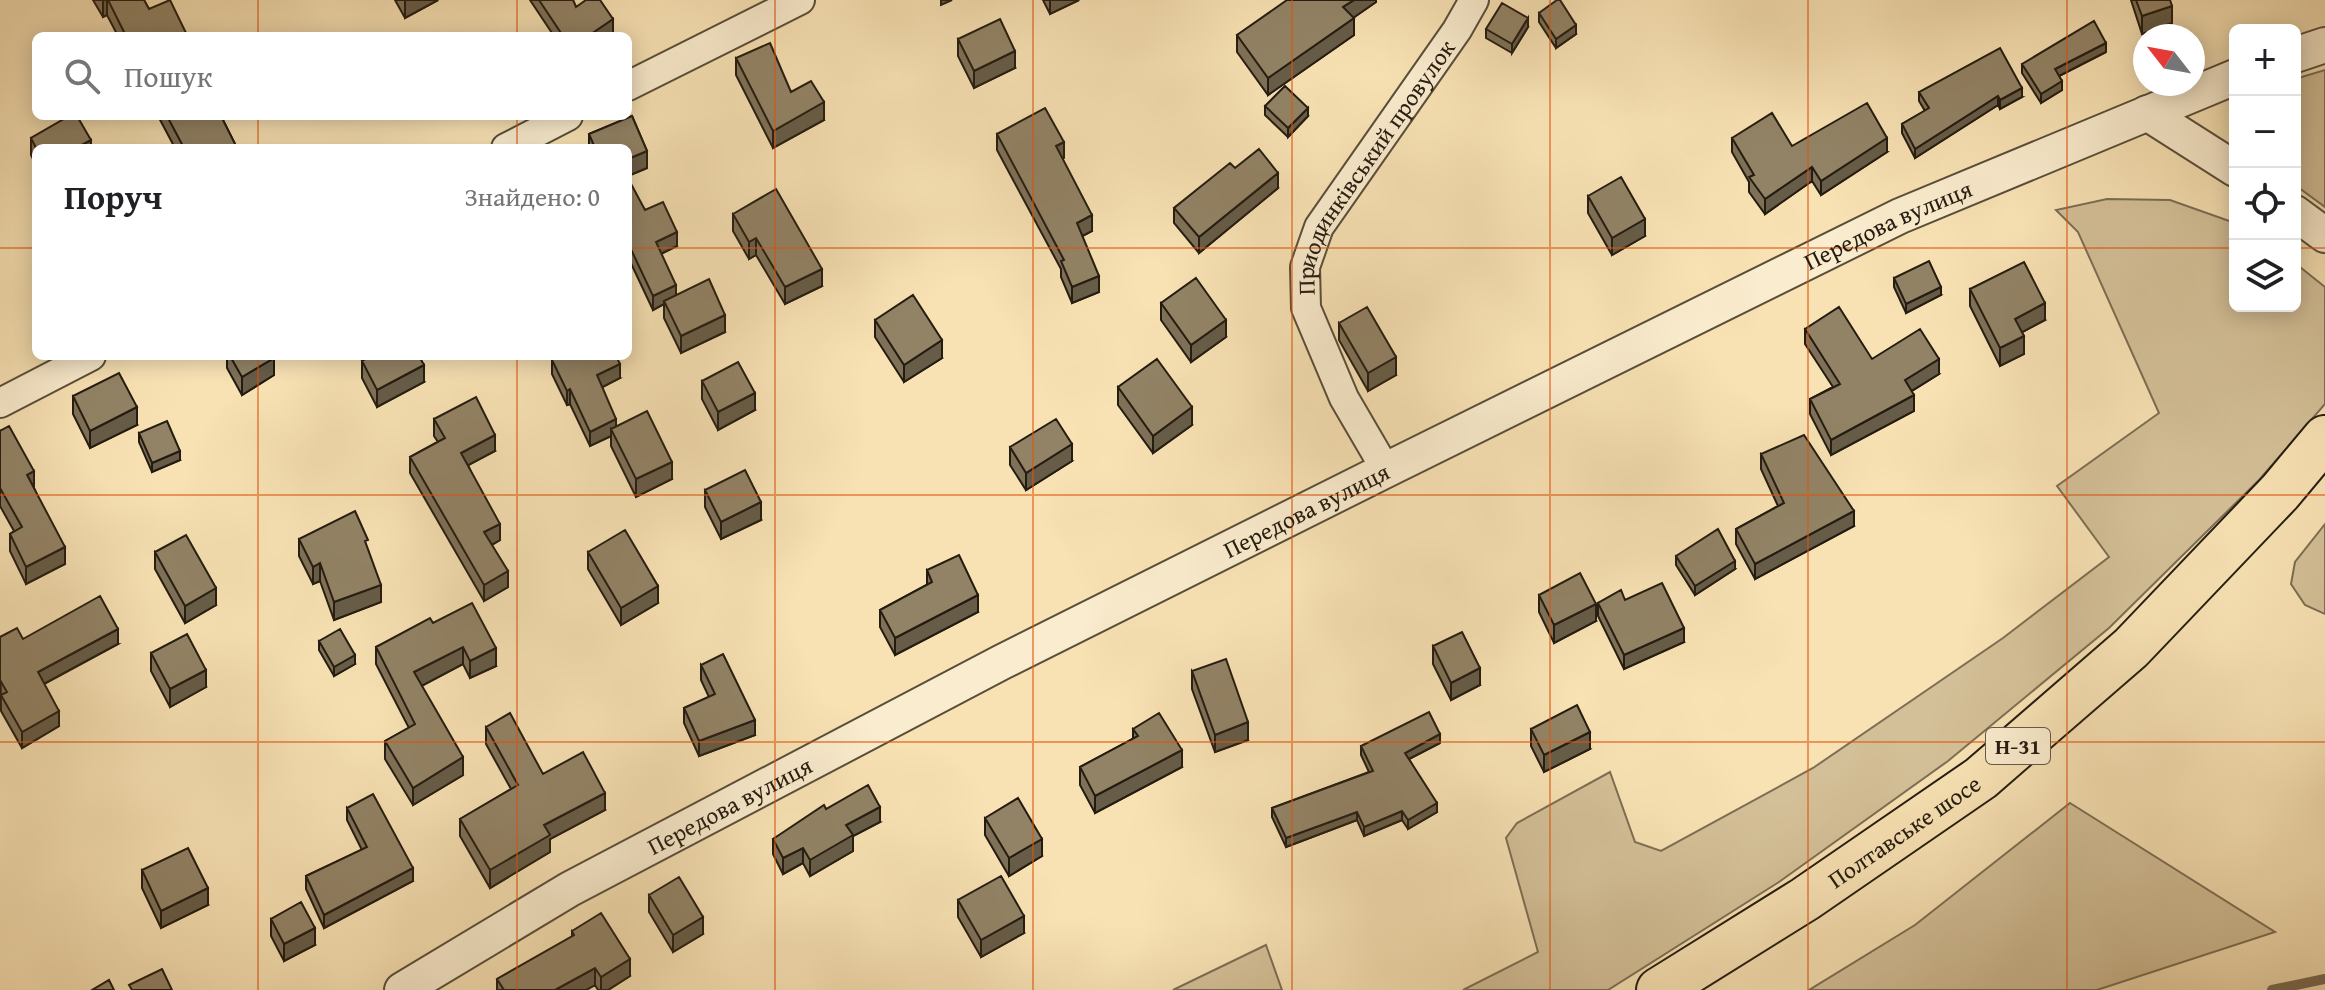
<!DOCTYPE html>
<html lang="uk">
<head>
<meta charset="utf-8">
<style>
	:root { --surface:#fff; --page:#f2f2f2; --text:#202124; --muted:#757577; --line:#e0e0e0 }
	body { margin:0; font-family:"Gentium Book Plus",serif; background:var(--page); color:var(--text) }
	.controls { position:absolute; right:24px; top:24px; display:grid; overflow:hidden; border-radius:12px; box-shadow:0 4px 20px #0003 }
	.controls button { width:72px; height:72px; display:grid; place-items:center; padding:0; border:0; border-bottom:2px solid var(--line); background:var(--surface); color:var(--text); font:40px sans-serif }
	.compass { position:absolute; left:2133px; top:24px; width:72px; height:72px; border-radius:50%; background:var(--surface); box-shadow:0 4px 20px #0003; rotate:301deg }
	.list { margin:0; padding:0; list-style:none }
	h2 { display:flex; justify-content:space-between; align-items:center; height:104px; margin:0; padding:0 32px; font-size:34px }
	h2 small { font-size:26px; font-weight:400; color:var(--muted) }
	.icon { flex:none; width:44px; height:44px; fill:none; stroke:currentColor; stroke-width:2; stroke-linecap:round; stroke-linejoin:round }
	.map { position:relative; flex:none; width:2325px; height:990px; overflow:hidden }
	.search { position:absolute; background:var(--surface); box-shadow:0 4px 20px #0003; left:32px; top:32px; width:600px; height:88px; display:flex; align-items:center; gap:20px; box-sizing:border-box; padding:0 28px; border-radius:12px; color:var(--muted); font-size:30px }
	.panel { position:absolute; background:var(--surface); box-shadow:0 4px 20px #0003; left:32px; top:144px; width:600px; height:216px; border-radius:12px }
	.map>svg:first-child { display:block }
	.green { fill:#d4c098; stroke:#7c6e54; stroke-width:2 }
	.lines { fill:none; stroke-linecap:round; stroke-linejoin:round }
	.stream { stroke:#786b52; stroke-width:10 }
	.minor-casing { stroke:#594e3a; stroke-width:32 }
	.tertiary-casing { stroke:#594e3a; stroke-width:38 }
	.primary-casing { stroke:#241c11; stroke-width:48 }
	.minor { stroke:#faecce; stroke-width:28 }
	.tertiary { stroke:#faecce; stroke-width:34 }
	.primary { stroke:#f8e2b4; stroke-width:44 }
	.wall { fill:#7e7158; stroke:#241c11; stroke-width:2 }
	.shaded-wall { fill:#665c47; stroke:#241c11; stroke-width:2 }
	.building { fill:#928366; stroke:#241c11; stroke-width:2 }
	.grid { fill:none; stroke:#de560c; stroke-width:2; stroke-opacity:0.55 }
	.labels { text-anchor:middle; dominant-baseline:central; stroke-width:7; stroke-linejoin:round; paint-order:stroke }
	.shield { fill:#faecce; stroke:#645a4a; stroke-width:2 }
	.shield-label { font-size:22px; font-weight:bold; fill:#241c11 }
	.street-label { font-size:24px; fill:#241c11; stroke:#faecce }
</style>
</head>
<body>
<div class="map">
<svg width="2325" height="990" viewBox="0 0 2325 990">
	<rect width="100%" height="100%" fill="#f8e2b4"/>
	<filter id="stains"><feTurbulence type="fractalNoise" baseFrequency=".0025" numOctaves="4"/><feColorMatrix values="0 0 0 0 .2 0 0 0 0 .09 0 0 0 0 .02 0 0 0 .5 -.17"/></filter>
	<radialGradient id="worn" r=".72"><stop offset=".6" stop-color="#630" stop-opacity="0"/><stop offset="1" stop-color="#630" stop-opacity=".3"/></radialGradient>
	<path class="green" d="M2325,70V207L2295,185V79Z
		M2107,199L2170,200L2235,223V306H2295V263L2325,287V404L2259,480L2109,628L1948,761L1779,882L1608,990H1463L1538,952L1506,838L1517,823L1610,772L1635,842L1661,851L1813,768L2003,638L2109,557L2057,486L2159,413L2078,232L2056,210Z
		M2325,524V614L2305,605L2291,584L2295,562Z
		M2070,803L2275,932L2097,990H1809L1915,925Z
		M1266,945L1282,990H1173Z"/>
	<g class="lines">
		<path class="stream" d="M2272,990L2325,979"/>
		<g class="minor-casing">
			<g id="minor">
				<path d="M628,86L800,0"/>
				<path d="M506,148L568,116"/>
				<path d="M0,403L91,356"/>
				<path id="s1" d="M1386,470L1344,398L1306,308L1305,267L1319,227L1457,30L1474,0"/>
			</g>
		</g>
		<g class="tertiary-casing">
			<g id="tertiary">
				<path d="M2295,55L2325,45"/>
				<path d="M2147,113L2235,169"/>
				<path d="M2295,213L2325,235"/>
				<path id="s2" d="M402,990L570,889L1002,662L1386,470L1900,216L2235,77"/>
			</g>
		</g>
		<g class="primary-casing">
			<g id="primary">
				<path id="s3" d="M1659,990L1805,899L1981,778L2131,648L2280,492L2325,438"/>
			</g>
		</g>
		<use href="#minor" class="minor"/>
		<use href="#tertiary" class="tertiary"/>
		<use href="#primary" class="primary"/>
	</g>
	<path class="wall" d="M93,0H144L149,9L187,36H118L107,15L103,17Z
		M395,0H438L405,18Z
		M530,0H573L576,7L613,33L608,36H554Z
		M1043,0H1079L1050,14Z
		M1376,0V2L1354,17V35L1268,95L1237,52V35Z
		M2131,0H2170L2172,23L2142,34Z
		M1539,13L1576,34L1556,48L1539,22Z
		M1528,27L1512,53L1486,38V29Z
		M958,39L1015,68L974,88L958,56Z
		M2106,52L2059,76L2062,90L2041,103L2022,73V64Z
		M736,58L791,92L824,120L773,148L736,75Z
		M1919,92L2022,97L2000,109L1998,105L1915,158L1902,133V124L1925,111L1919,101Z
		M1265,106L1308,116L1288,137L1265,115Z
		M158,116H221L237,148H175Z
		M632,116L647,151V168L628,176V148H589V134Z
		M997,134L1064,158H1062L1092,231L1082,236L1099,292L1072,303L1061,277V269L997,150Z
		M31,138L91,148H36V165L31,155Z
		M1732,138L1792,146L1887,152L1821,195L1812,181L1765,214L1749,192V182L1732,152Z
		M1235,168L1278,188L1199,253L1174,223V208Z
		M628,184L645,210L677,246L661,254L676,295L725,332L681,353L664,318V304L653,310L628,257Z
		M1588,196L1645,236L1612,255L1588,213Z
		M733,214L822,286L785,304L756,255L749,259L733,231Z
		M1894,278L1941,295L1906,313L1894,287Z
		M1970,289L2045,320L2022,332L2024,354L2000,366L1970,306Z
		M1161,303L1226,337L1191,362L1161,320Z
		M875,320L942,358L904,382L875,337Z
		M1339,323L1396,375L1368,391L1339,340Z
		M1805,329L1872,359L1939,374L1912,391L1914,411L1831,455L1810,414V399L1833,387L1805,344Z
		M227,356H273L274,375L242,395L227,368Z
		M552,360L620,378L602,387L616,426L672,479L636,497L611,446V436L590,446L570,404L567,405L552,374Z
		M362,361L424,382L377,407L362,378Z
		M702,381L755,410L718,430L702,399Z
		M1118,387L1192,425L1153,453L1118,405Z
		M73,396L137,425L90,448L73,414Z
		M434,419L495,451L468,465L500,540L492,545L508,587L484,601L410,473V457L438,442L434,436Z
		M0,431L34,488L65,564L26,584L10,551V534L14,531L0,506Z
		M139,433L180,460L152,472L139,442Z
		M1010,447L1072,461L1026,490L1010,465Z
		M1761,454L1854,526L1755,579L1736,544V529L1778,506L1761,469Z
		M705,490L761,520L721,539L705,507Z
		M299,539L368,550L381,602L334,620L320,581L313,584L299,556Z
		M155,552L216,605L185,623L155,569Z
		M588,552L658,603L621,625L588,569Z
		M1676,556L1735,569L1695,595L1676,565Z
		M927,570L978,612L895,655L880,627V610L927,585Z
		M1539,595L1596,621L1554,643L1539,612Z
		M1625,600L1684,642L1624,669L1598,616V603Z
		M433,623L496,666L470,678L463,664L421,686L463,775L413,805L385,759V741L409,728L376,664V647Z
		M0,637L23,639L118,644L44,684L59,726L22,748L1,711Z
		M319,641L355,664L334,676L319,650Z
		M1433,646L1480,685L1451,700L1433,664Z
		M151,653L206,687L170,707L151,671Z
		M701,665L755,735L699,756L684,723V708L709,697L701,680Z
		M1192,671L1248,740L1215,752L1192,689Z
		M486,727L543,774L605,810L550,839V852L490,888L460,836V819L511,789L486,744Z
		M1133,729L1182,767L1095,813L1080,785V767L1133,739Z
		M1531,729L1590,749L1544,772L1531,746Z
		M1440,743L1409,759L1437,812L1408,829L1402,820L1364,836L1357,820L1286,847L1272,817V808L1369,772L1361,755V746Z
		M347,808L413,881L324,928L306,889V876L362,850L347,820Z
		M826,809L880,822L853,836V851L810,876L803,863L783,874L773,854V839Z
		M985,818L1042,856L1009,876L985,835Z
		M142,870L208,905L161,928L142,888Z
		M649,895L703,934L673,952L649,912Z
		M958,900L1024,933L981,957L958,917Z
		M271,919L315,945L284,961L271,936Z
		M572,931L630,976L608,990H598L595,985L586,990H497V979L572,937Z"/>
	<path class="shaded-wall" d="M103,0H107V15L103,17Z
		M406,0H438L405,18V1Z
		M941,0H952L941,5Z
		M1050,0H1079L1050,14Z
		M1354,0H1376V2L1343,25V7Z
		M2172,6V23L2142,34V16Z
		M1354,18V35L1268,95V78Z
		M1528,18V27L1512,53V44Z
		M613,19V33L608,36H588Z
		M1576,25V34L1556,48V39Z
		M2106,43V52L2055,78V69Z
		M1015,51V68L974,88V71Z
		M2062,81V90L2041,103V94Z
		M2022,88V97L2000,109V100Z
		M1998,96V105L1915,158V149Z
		M824,102V120L773,148V131Z
		M1308,108V116L1288,137V128Z
		M1887,138V152L1821,195V181Z
		M91,140V148H76Z
		M1064,142V158L1056,162V146Z
		M647,151V168L628,176V159Z
		M1812,167V181L1765,214V199Z
		M1278,173V188L1199,253V237Z
		M1092,215V231L1077,239V223Z
		M1645,219V236L1612,255V238Z
		M677,232V246L656,256V242Z
		M756,238V255L749,259V242Z
		M822,269V286L785,304V287Z
		M1099,276V292L1072,303V287Z
		M676,285V299L664,301V304L653,310V296Z
		M1941,287V295L1906,313V304Z
		M2045,303V320L2015,336V319Z
		M725,315V332L681,353V336Z
		M1226,320V337L1191,362V345Z
		M2024,336V354L2000,366V348Z
		M942,340V358L904,382V365Z
		M1396,357V375L1368,391V373Z
		M274,358V375L242,395V377Z
		M1939,359V374L1905,395V380Z
		M620,364V378L597,390V375Z
		M424,365V382L377,407V390Z
		M570,389V404L567,405V391Z
		M755,393V410L718,430V412Z
		M1914,395V411L1831,455V440Z
		M137,407V425L90,448V431Z
		M1192,407V425L1153,453V436Z
		M616,419V434L611,429V436L590,446V432Z
		M495,435V451L461,469V453Z
		M1072,444V461L1026,490V473Z
		M180,451V460L152,472V463Z
		M672,462V479L636,497V479Z
		M34,471V488L27,475Z
		M761,502V520L721,539V522Z
		M1854,511V526L1755,579V564Z
		M500,524V540L484,549V532Z
		M65,547V564L26,584V567Z
		M1735,561V569L1695,595V586Z
		M320,563V581L313,584V567Z
		M508,571V587L484,601V585Z
		M381,585V602L334,620V602Z
		M658,586V603L621,625V608Z
		M216,588V605L185,623V606Z
		M978,595V612L895,655V638Z
		M1596,604V621L1554,643V625Z
		M1684,628V642L1624,669V655Z
		M118,629V644L38,687V672Z
		M463,647V664L414,690V672Z
		M496,648V666L470,678V661Z
		M355,655V664L334,676V667Z
		M1480,668V685L1451,700V683Z
		M206,670V687L170,707V689Z
		M59,711V726L22,748V732Z
		M755,720V735L699,756V741Z
		M1248,722V740L1215,752V735Z
		M1590,732V749L1544,772V755Z
		M1440,734V743L1405,761V753Z
		M1182,750V767L1095,813V796Z
		M463,757V775L413,805V788Z
		M605,793V810L550,839V852L490,888V870L544,825Z
		M1437,803V812L1408,829V820Z
		M880,807V822L853,836V851L810,876V860L846,825Z
		M1402,811V820L1364,836V827Z
		M1357,812V820L1286,847V838Z
		M1042,839V856L1009,876V858Z
		M803,848V863L783,874V858Z
		M413,868V881L324,928V915Z
		M208,888V905L161,928V911Z
		M1024,916V933L981,957V940Z
		M703,917V934L673,952V935Z
		M315,928V945L284,961V944Z
		M630,959V976L608,990H601V977Z
		M595,968V985L586,990H555Z"/>
	<path class="building" d="M108,0H144L149,9L170,0L187,35L126,36Z
		M539,0H573L576,7L586,0H600L613,19L588,36H563Z
		M1287,0H1354L1343,7L1354,18L1268,78L1237,35Z
		M1557,0H1560L1576,25L1556,39L1539,13Z
		M2136,0H2170L2172,6L2142,16Z
		M1502,3L1528,18L1512,44L1486,29Z
		M1000,19L1015,51L974,71L958,39Z
		M2094,21L2106,43L2055,69L2062,81L2041,94L2022,64Z
		M770,43L791,92L811,81L824,102L773,131L736,58Z
		M2000,48L2022,88L2000,100L1998,96L1915,149L1902,124L1929,108L1919,92Z
		M1285,86L1308,108L1288,128L1265,106Z
		M1867,103L1887,138L1821,181L1812,167L1765,199L1749,177L1754,175L1732,138L1772,113L1792,146Z
		M1045,108L1064,142L1056,146L1092,215L1077,223L1099,276L1072,287L1061,261L1064,260L997,134Z
		M69,116H77L91,140L76,148H36L31,138Z
		M167,116H221L237,148H184Z
		M632,116L647,151L628,159V148H595L589,134Z
		M1259,149L1278,173L1199,237L1174,208L1230,163L1235,168Z
		M1621,177L1645,219L1612,238L1588,196Z
		M630,182L645,210L663,202L677,232L656,242L676,285L653,296L628,243V184Z
		M776,189L822,269L785,287L756,238L749,242L733,214Z
		M1929,261L1941,287L1906,304L1894,278Z
		M2024,262L2045,303L2015,319L2024,336L2000,348L1970,289Z
		M1196,278L1226,320L1191,345L1161,303Z
		M709,279L725,315L681,336L664,301Z
		M913,295L942,340L904,365L875,320Z
		M1367,307L1396,357L1368,373L1339,323Z
		M1839,307L1872,359L1920,329L1939,359L1905,380L1914,395L1831,440L1810,399L1840,384L1805,329Z
		M230,356H273L274,358L242,377Z
		M371,356H419L424,365L377,390L362,361Z
		M559,356H616L620,364L597,375L616,419L590,432L570,389L567,391L552,360Z
		M1157,359L1192,407L1153,436L1118,387Z
		M738,362L755,393L718,412L702,381Z
		M119,373L137,407L90,431L73,396Z
		M476,397L495,435L461,453L500,524L484,532L508,571L484,585L410,457L445,438L434,419Z
		M647,411L672,462L636,479L611,429Z
		M1056,419L1072,444L1026,473L1010,447Z
		M167,421L180,451L152,463L139,433Z
		M9,426L34,471L27,475L65,547L26,567L10,534L22,527L0,488V431Z
		M1804,435L1854,511L1755,564L1736,529L1784,503L1761,454Z
		M745,470L761,502L721,522L705,490Z
		M355,511L368,540L365,541L381,585L334,602L320,563L313,567L299,539Z
		M1718,529L1735,561L1695,586L1676,556Z
		M625,530L658,586L621,608L588,552Z
		M186,535L216,588L185,606L155,552Z
		M959,555L978,595L895,638L880,610L932,582L927,570Z
		M1580,573L1596,604L1554,625L1539,595Z
		M1662,583L1684,628L1624,655L1598,603L1621,590L1625,600Z
		M100,596L118,629L38,672L59,711L22,732L1,695L7,692L0,680V637L17,628L23,639Z
		M472,603L496,648L470,661L463,647L414,672L463,757L413,788L385,741L415,724L376,647L430,618L433,623Z
		M340,629L355,655L334,667L319,641Z
		M1462,632L1480,668L1451,683L1433,646Z
		M187,634L206,670L170,689L151,653Z
		M723,654L755,720L699,741L684,708L715,694L701,665Z
		M1226,659L1248,722L1215,735L1192,671Z
		M1577,705L1590,732L1544,755L1531,729Z
		M1429,712L1440,734L1405,753L1437,803L1408,820L1402,811L1364,827L1357,812L1286,838L1272,808L1373,771L1361,746Z
		M510,713L543,774L583,752L605,793L544,825L550,835L490,870L460,819L518,785L486,727Z
		M1159,713L1182,750L1095,796L1080,767L1138,736L1133,729Z
		M868,785L880,807L846,825L853,835L810,860L803,848L783,858L773,839L824,805L826,809Z
		M373,794L413,868L324,915L306,876L367,847L347,808Z
		M1018,798L1042,839L1009,858L985,818Z
		M188,848L208,888L161,911L142,870Z
		M1001,876L1024,916L981,940L958,900Z
		M679,877L703,917L673,935L649,895Z
		M301,902L315,928L284,944L271,919Z
		M601,913L630,959L601,977L595,968L555,990H504L497,979L574,935L572,931Z
		M162,969L172,990H132L129,985Z
		M109,980L114,990H92Z"/>
	<path class="grid" d="M258,0V36M517,0V36M775,0V990M1033,0V990M1292,0V990M1550,0V990M1808,0V990M2067,0V990M258,116V148M517,116V148M0,248H36M628,248H2235M2295,248H2325M258,356V990M517,356V990M0,495H2325M0,742H2325"/>
	<g class="labels">
		<rect class="shield" x="1986" y="728" width="64" height="36" rx="6"/>
		<g class="shield-label">
			<text x="2018" y="746">Н-31</text>
		</g>
		<g class="street-label">
			<text stroke="none"><textPath href="#s1" startOffset="342">Приодинківський провулок</textPath></text>
			<text stroke="none"><textPath href="#s2" startOffset="1672">Передова вулиця</textPath></text>
			<text stroke="none"><textPath href="#s2" startOffset="1024">Передова вулиця</textPath></text>
			<text stroke="none"><textPath href="#s2" startOffset="376">Передова вулиця</textPath></text>
			<text stroke="none"><textPath href="#s3" startOffset="292">Полтавське шосе</textPath></text>
		</g>
	</g>
	<rect width="100%" height="100%" filter="url(#stains)"/>
	<rect width="100%" height="100%" fill="url(#worn)"/>
</svg>
<div class="controls">
<button>+</button>
<button>−</button>
<button><svg class="icon" aria-label="locate" viewBox="0 0 24 24"><circle cx="12" cy="12" r="6"/><path d="M12 2v4M12 18v4M2 12h4M18 12h4"/></svg></button>
<button><svg class="icon" aria-label="layers" viewBox="0 0 24 24"><path d="M12 4l9 5-9 5-9-5zM3 14l9 5 9-5"/></svg></button>
</div>
<svg class="compass" viewBox="-18 -18 36 36"><path d="M0-13l5 13h-10z" fill="#e53935"/><path d="M0 13l5-13h-10z" fill="#757577"/></svg>
<div class="search"><svg class="icon" aria-label="search" viewBox="0 0 24 24"><circle cx="10" cy="10" r="6"/><path d="M15 15l6 6"/></svg>Пошук</div>
<section class="panel">
<h2>Поруч<small>Знайдено: 0</small></h2>
<ul class="list">
</ul>
</section>
</div>
</body>
</html>
